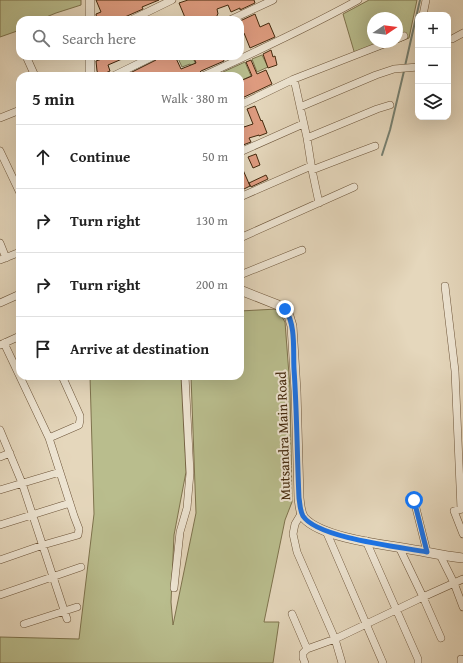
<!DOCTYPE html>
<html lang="en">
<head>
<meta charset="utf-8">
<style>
	:root { --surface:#fff; --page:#f6f6f6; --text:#222; --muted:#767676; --line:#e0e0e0 }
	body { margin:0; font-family:"Gentium Book Plus",serif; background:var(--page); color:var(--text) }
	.controls { position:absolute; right:12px; top:12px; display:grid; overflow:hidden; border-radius:8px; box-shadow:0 4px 16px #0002 }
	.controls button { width:36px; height:36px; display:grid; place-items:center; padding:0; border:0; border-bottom:1px solid var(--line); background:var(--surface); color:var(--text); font:20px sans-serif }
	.compass { position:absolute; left:367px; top:12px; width:36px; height:36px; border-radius:50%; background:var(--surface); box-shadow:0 4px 16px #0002; rotate:77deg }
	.stop { position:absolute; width:12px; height:12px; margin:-9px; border:3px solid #1a73e8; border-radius:50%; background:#fff }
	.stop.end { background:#1a73e8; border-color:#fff; box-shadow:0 1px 4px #0008 }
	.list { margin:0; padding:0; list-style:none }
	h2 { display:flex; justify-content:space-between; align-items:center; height:52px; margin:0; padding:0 16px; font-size:17px }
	h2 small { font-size:13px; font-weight:400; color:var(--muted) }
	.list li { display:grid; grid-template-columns:26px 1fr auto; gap:12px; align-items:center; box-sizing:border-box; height:64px; padding:0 16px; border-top:1px solid var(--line) }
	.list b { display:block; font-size:15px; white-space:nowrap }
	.list em { font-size:13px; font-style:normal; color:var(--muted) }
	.icon { flex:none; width:22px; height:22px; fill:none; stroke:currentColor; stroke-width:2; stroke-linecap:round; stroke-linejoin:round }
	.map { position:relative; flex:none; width:463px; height:663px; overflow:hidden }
	.search { position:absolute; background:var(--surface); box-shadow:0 4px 16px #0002; left:16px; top:16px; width:228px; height:44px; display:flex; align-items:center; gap:10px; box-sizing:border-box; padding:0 14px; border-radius:12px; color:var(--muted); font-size:15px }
	.panel { position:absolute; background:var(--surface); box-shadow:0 4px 16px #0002; left:16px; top:72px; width:228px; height:308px; border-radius:12px }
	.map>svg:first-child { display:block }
	.green { fill:#b9bd8d; stroke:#7e734d; fill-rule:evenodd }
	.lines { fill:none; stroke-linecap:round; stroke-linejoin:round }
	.stream { stroke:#757f70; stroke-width:2 }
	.building { fill:#df9c80; stroke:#44290d }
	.minor-casing { stroke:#6c5439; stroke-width:8 }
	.tertiary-casing { stroke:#6c5439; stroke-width:10 }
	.minor { stroke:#eee5d3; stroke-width:7 }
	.tertiary { stroke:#eee5d3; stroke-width:9 }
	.route { stroke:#1a73e8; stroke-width:5 }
	.labels { text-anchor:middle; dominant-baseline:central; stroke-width:4; stroke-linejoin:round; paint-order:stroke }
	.street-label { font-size:14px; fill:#44290d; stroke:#eee5d3 }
</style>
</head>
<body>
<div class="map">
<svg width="463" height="663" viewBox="0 0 463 663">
	<rect width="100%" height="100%" fill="#e5d7bc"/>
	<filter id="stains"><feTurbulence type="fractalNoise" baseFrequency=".005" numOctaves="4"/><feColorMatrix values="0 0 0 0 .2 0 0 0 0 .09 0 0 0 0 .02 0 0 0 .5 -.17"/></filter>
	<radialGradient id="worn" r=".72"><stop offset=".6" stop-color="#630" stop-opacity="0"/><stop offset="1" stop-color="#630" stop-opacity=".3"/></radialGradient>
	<path class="green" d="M0,0H81V5L56,13L39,20H20V30L0,37Z
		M369,0H417L409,38L356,58L343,14ZM373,18H397V42H373Z
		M262,55L268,67L257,72L252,59Z
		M177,56H192L200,73L196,76L190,64L182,67Z
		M245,62L251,76L240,81V76H224L223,72Z
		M277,309L285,322L290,388L292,502L285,520L264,622H279L273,663H0V637L79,639L94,514L90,376H181L186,472L174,535L171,602L173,625L196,513L191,376H240V311Z"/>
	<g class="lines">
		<path class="stream" d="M405,66L420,0
			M382,155L390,130L404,71"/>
	</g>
	<path class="building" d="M96,0H159L142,7L143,9L118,20H97L96,14L101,12Z
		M188,0H254L255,3L240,10V8L231,12L228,5L217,9L218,14L217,15L218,20H186L179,3Z
		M255,14L260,27L269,23L275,37L250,48L244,33L240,35V21Z
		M271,50L273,57L275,56L277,65L268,68L263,54Z
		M101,56H129L108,65L110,71L99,76L97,71L96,61L102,59Z
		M159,56H175L181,69L196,63L193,56H222L224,61L201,71L199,73L198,76H124L156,60L158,58Z
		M251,60L257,74L266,70L272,84L240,99V81L252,76L246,62Z
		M255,106L261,121L262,120L267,133L259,136V135L249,138L251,142L243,145L240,138V119L244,127L253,124L247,109Z
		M256,154L260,165L253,168L248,157Z
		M240,163L250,186L240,191Z
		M266,175L268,179L251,187L249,183Z"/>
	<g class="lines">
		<g class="minor-casing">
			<path id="minor" d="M423,15L426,0
				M131,20L172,0
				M230,20L273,0
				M397,39L404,36
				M448,39H452L463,33
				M26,56L35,76
				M113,76L154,56
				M203,76C255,52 308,28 358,0
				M294,79L307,138L312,170L319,203
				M240,105L294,79L389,42
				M300,107L376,75L394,69L418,67
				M0,118L20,110
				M307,138L377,109L390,105
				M0,151L20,193
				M240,152L303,124
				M312,170L351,155L375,146
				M240,197L311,166
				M240,238L354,187
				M0,243L6,258
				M0,260L20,252
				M240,275L302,250
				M445,286L455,371L461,509
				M0,303L20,294
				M0,345L20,336
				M0,430L22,483L67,619
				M49,438L79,425L80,420V416L62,376
				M0,457L10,453
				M0,490L60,472
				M414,500L427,552
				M463,509L454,511L463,534
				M301,514L295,524L293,534L297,552L335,639L342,663
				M0,525L70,503
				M326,531L383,663
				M366,541L418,659V663
				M399,547L423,597L441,638
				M440,555L454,583L463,607
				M0,560L43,545L78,535L79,529L74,516L49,438L4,343
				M174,588L180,532L187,508L190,473L185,376
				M0,595L81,567
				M292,614L307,649
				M24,624L77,607
				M461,659V663
				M305,663L303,658V653L307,649L335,639L423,597L463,579"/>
		</g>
		<g class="tertiary-casing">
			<path id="tertiary" d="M90,20V0
				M90,76V56
				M240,290L278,305L285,309L289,316L292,326L296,391L299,498C300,505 300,513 304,518C321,537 378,544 403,548C423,551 443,556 463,558"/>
		</g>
		<use href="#minor" class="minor"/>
		<use href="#tertiary" class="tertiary"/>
	</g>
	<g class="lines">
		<path class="route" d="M285,309C296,325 293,349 294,369C297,412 297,455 299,498C300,504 300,511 303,516C317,538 400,547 427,552L414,500"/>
	</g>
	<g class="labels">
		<g class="street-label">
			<text transform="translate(283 436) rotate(-92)">Mutsandra Main Road</text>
		</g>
	</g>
	<rect width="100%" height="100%" filter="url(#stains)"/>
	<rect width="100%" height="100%" fill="url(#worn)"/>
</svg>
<div class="controls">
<button>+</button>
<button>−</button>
<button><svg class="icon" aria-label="layers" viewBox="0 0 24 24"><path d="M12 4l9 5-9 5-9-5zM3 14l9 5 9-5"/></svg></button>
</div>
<svg class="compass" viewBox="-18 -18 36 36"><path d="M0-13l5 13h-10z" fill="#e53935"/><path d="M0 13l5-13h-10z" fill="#767676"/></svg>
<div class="stop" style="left:414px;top:500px"></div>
<div class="stop end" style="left:285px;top:309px"></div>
<div class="search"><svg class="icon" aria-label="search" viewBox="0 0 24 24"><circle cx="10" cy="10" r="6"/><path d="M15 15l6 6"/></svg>Search here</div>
<section class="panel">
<h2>5 min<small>Walk · 380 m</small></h2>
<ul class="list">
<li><svg class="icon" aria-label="ahead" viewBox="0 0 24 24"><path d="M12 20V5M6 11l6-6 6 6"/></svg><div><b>Continue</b></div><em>50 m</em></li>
<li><svg class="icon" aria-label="right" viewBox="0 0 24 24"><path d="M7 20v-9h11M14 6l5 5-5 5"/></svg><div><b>Turn right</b></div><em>130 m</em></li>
<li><svg class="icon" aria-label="right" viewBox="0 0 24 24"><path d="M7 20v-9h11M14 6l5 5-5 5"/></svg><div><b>Turn right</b></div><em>200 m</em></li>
<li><svg class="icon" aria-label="arrive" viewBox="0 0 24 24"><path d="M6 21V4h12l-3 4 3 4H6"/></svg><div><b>Arrive at destination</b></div></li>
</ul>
</section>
</div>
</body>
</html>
